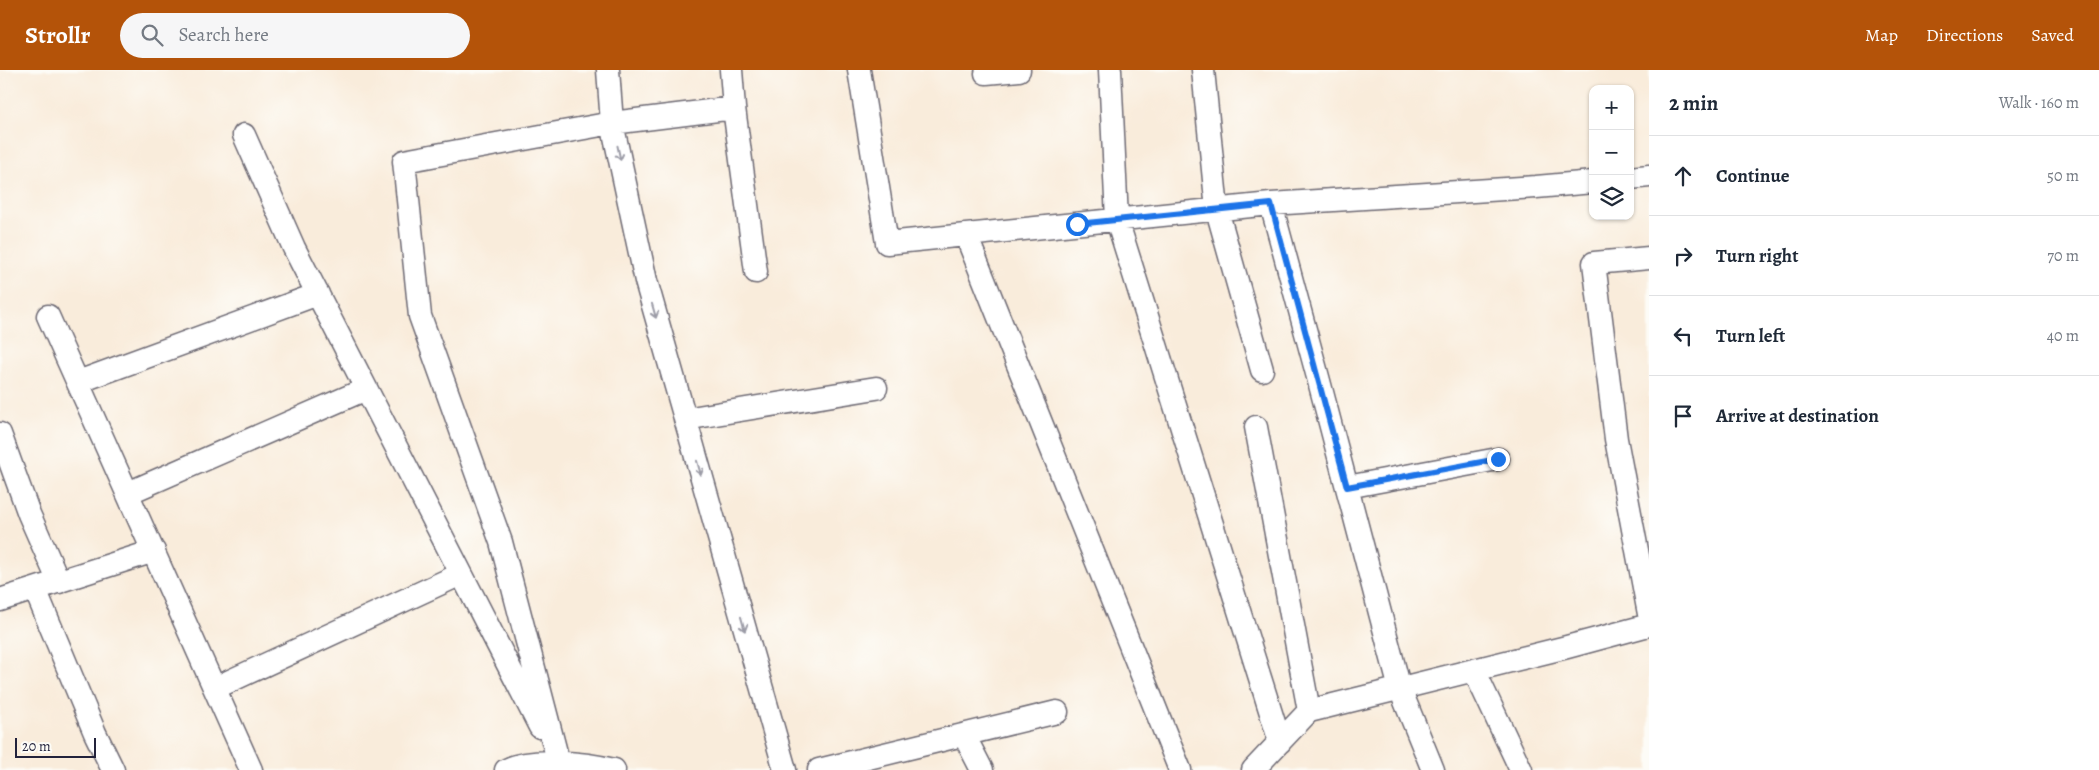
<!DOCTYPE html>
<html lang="en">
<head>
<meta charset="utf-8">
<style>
	:root { --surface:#fff; --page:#f6f6f7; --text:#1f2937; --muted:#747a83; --line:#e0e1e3; --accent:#b45309 }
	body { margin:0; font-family:Alegreya,serif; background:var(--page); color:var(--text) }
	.controls { position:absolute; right:15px; top:15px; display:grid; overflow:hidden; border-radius:10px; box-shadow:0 1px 4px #0004 }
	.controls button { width:45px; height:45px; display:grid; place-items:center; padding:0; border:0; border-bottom:1px solid var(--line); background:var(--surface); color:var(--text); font:25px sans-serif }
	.scale { position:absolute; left:15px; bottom:12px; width:81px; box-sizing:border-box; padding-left:5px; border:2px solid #22223b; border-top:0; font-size:14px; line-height:18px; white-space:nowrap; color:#22223b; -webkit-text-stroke:4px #fdfcf7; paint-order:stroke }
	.stop { position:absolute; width:15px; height:15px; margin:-11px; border:4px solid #1a73e8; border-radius:50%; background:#fff }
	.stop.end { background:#1a73e8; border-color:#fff; box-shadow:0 1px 5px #0008 }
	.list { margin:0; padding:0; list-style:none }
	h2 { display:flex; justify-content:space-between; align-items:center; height:65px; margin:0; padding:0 20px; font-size:21px }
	h2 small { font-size:16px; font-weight:400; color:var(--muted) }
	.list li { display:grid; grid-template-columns:32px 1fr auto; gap:15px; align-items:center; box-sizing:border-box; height:80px; padding:0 20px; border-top:1px solid var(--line) }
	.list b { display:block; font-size:19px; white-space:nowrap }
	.list em { font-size:16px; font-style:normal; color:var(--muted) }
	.icon { flex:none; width:28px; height:28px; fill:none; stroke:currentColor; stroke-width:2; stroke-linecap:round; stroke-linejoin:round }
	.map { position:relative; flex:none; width:1649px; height:700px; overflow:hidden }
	header { display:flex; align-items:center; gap:30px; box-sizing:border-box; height:70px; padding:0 25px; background:var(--accent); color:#fff }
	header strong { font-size:24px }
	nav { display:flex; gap:28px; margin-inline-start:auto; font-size:18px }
	.search { width:350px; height:45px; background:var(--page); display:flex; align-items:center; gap:12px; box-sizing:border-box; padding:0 18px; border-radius:28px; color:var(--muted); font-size:19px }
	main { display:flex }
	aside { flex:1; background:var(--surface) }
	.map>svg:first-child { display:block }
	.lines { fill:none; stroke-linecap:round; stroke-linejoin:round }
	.minor-casing { stroke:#6d6973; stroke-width:25 }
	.minor { stroke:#fff; stroke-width:22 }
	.oneway { stroke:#9c9ca7 }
	.route { stroke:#1a73e8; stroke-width:6 }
</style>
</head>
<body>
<header>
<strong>Strollr</strong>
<div class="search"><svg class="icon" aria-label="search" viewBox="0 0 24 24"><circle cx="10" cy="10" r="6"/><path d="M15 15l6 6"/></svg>Search here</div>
<nav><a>Map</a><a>Directions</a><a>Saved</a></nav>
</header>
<main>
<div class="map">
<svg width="1649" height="700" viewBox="0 0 1649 700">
	<rect width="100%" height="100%" fill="#fdfcf7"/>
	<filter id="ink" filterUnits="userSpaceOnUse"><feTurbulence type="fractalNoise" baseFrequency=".02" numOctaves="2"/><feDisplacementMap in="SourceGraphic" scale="10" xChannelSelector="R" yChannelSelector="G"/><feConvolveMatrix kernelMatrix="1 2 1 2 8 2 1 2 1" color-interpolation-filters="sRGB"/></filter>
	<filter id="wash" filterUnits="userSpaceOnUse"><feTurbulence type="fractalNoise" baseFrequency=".0096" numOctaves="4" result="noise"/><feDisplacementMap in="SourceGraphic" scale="20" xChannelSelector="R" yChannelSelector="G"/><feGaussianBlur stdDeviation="1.12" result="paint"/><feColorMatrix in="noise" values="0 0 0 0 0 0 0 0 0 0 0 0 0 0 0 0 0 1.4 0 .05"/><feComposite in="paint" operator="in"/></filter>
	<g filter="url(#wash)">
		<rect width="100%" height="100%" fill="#f9ecdb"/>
	</g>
	<g filter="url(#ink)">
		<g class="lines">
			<g class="minor-casing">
				<path id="minor" d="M608,0L612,53L646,211L785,700
					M731,0L734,38L756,202
					M859,0L887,173L1271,134L1536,117L1593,112
					M1110,0L1117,150L1280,672
					M1203,0L1217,140L1262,300
					M986,3L1019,0
					M244,65L294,178L540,657
					M1630,108L1649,106
					M1271,134L1319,311L1400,619L1433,700
					M966,165L1180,700
					M1649,188L1594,193L1616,369L1649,544
					M48,246L251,700
					M78,312L318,224
					M685,349L876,318
					M1256,357L1309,641
					M0,364L29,444L59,512
					M1347,417L1498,389
					M128,423L366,319
					M35,519L95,663L113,700
					M0,530L154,481
					M1474,600L1521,700
					M215,618L461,504
					M964,665L982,700
					M559,694L501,472L420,246L404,91L612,53L734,38
					M506,700C531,687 586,693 614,700
					M819,700L1057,642
					M1253,700L1309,641L1567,577L1649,555"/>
			</g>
			<use href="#minor" class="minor"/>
		</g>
		<defs><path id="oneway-shaft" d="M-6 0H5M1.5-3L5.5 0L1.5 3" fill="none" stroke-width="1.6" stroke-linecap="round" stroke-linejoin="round" transform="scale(1.25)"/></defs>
		<g class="oneway">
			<use href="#oneway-shaft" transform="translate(619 83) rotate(78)"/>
			<use href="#oneway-shaft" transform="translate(654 241) rotate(74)"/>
			<use href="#oneway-shaft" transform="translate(699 398) rotate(74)"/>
			<use href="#oneway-shaft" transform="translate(743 554) rotate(74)"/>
		</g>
	</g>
	<g class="lines" filter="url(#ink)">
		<path class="route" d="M1077,154L1271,134L1347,417L1498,389"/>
	</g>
</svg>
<div class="controls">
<button>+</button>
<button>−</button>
<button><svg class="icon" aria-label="layers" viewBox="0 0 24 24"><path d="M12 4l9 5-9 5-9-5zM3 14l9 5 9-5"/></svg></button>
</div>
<div class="scale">20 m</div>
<div class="stop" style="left:1077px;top:154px"></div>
<div class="stop end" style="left:1498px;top:389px"></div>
</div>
<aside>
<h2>2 min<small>Walk · 160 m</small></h2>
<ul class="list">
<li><svg class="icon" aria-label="ahead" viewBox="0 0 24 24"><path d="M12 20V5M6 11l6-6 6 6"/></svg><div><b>Continue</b></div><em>50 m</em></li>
<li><svg class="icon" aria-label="right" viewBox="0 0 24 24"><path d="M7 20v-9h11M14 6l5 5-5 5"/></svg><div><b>Turn right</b></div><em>70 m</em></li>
<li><svg class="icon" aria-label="left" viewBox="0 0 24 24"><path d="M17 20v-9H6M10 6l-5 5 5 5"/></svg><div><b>Turn left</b></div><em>40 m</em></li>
<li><svg class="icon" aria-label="arrive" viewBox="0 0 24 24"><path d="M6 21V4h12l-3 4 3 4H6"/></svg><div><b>Arrive at destination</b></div></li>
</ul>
</aside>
</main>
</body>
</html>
